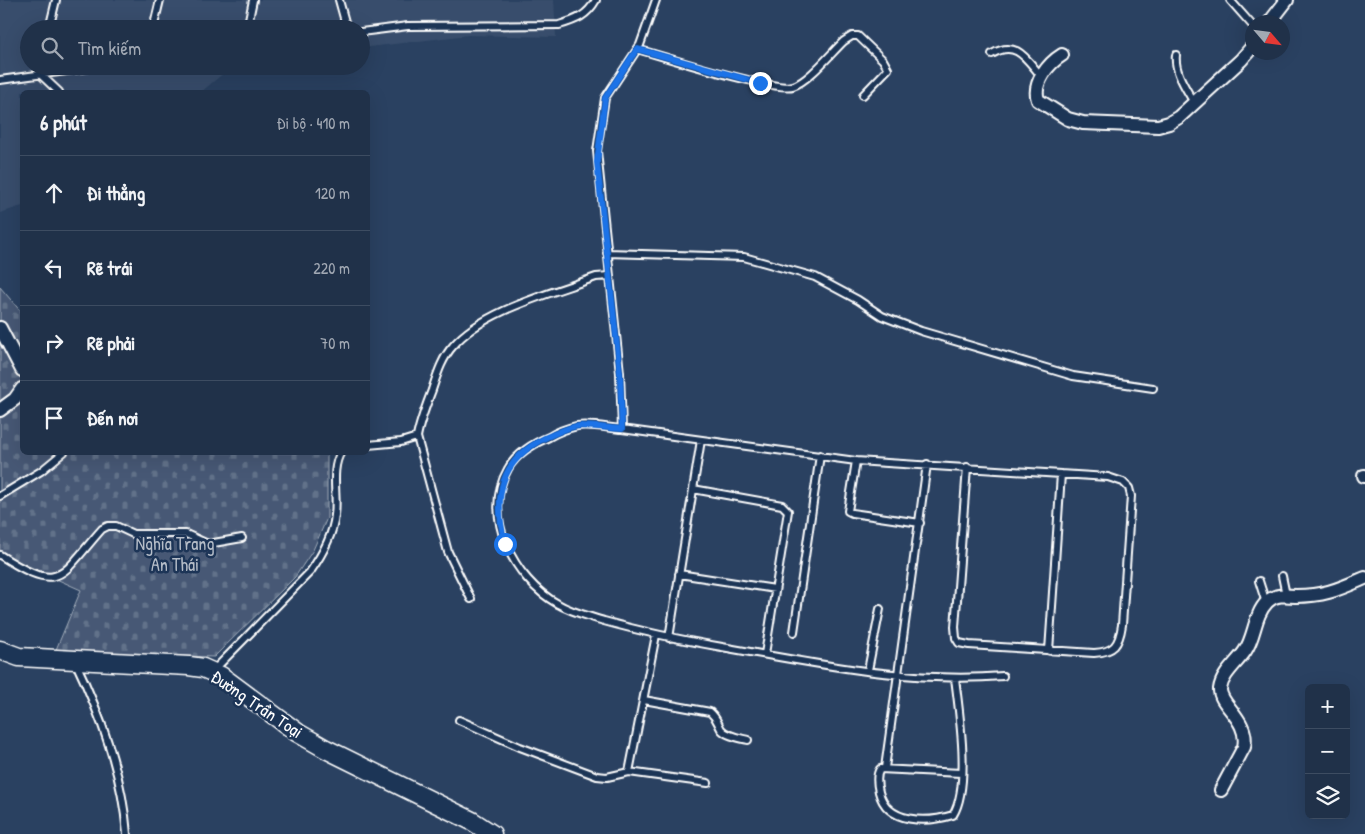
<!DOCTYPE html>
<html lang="vi">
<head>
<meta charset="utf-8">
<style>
	:root { --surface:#203149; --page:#283950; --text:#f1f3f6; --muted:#a2a9b4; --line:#3d4c61 }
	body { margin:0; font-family:"Patrick Hand",sans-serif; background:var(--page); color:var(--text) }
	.controls { position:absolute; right:15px; bottom:15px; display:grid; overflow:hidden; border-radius:8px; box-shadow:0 5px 20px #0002 }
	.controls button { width:45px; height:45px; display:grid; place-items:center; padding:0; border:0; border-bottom:1px solid var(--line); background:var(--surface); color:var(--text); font:25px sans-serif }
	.compass { position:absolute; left:1245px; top:15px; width:45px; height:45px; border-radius:50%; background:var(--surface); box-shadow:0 5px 20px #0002; rotate:118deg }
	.stop { position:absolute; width:15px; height:15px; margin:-11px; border:4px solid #1a73e8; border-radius:50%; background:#fff }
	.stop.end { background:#1a73e8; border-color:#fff; box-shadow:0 1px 5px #0008 }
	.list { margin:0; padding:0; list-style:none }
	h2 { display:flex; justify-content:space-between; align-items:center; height:65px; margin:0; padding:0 20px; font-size:21px }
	h2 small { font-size:16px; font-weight:400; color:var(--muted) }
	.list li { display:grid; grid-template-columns:32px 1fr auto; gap:15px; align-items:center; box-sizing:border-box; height:75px; padding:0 20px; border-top:1px solid var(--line) }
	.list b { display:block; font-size:19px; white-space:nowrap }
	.list em { font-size:16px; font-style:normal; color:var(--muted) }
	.icon { flex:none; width:28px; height:28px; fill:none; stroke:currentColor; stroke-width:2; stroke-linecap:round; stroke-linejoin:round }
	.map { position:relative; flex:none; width:1365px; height:834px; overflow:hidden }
	.search { position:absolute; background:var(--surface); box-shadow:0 5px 20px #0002; left:20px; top:20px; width:350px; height:55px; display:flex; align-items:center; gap:12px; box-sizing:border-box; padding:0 18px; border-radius:28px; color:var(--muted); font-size:19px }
	.panel { position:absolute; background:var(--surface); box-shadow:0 5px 20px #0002; left:20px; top:90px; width:350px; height:365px; border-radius:8px }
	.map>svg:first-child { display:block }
	.built { fill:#394e6c }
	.cemetery { fill:url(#cemetery-stones); stroke:#a2acba }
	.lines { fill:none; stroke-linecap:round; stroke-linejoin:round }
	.lane-casing { stroke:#fff; stroke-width:10 }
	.street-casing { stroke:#fff; stroke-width:16 }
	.secondary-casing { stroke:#fff; stroke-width:21 }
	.lane { stroke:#1d3557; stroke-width:6 }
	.street { stroke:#1d3557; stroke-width:12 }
	.secondary { stroke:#1d3557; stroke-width:18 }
	.route { stroke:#1a73e8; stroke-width:6 }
	.labels { text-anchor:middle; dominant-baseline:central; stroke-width:5; stroke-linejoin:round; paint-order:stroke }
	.park-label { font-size:18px; fill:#b5bdc8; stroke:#1d3557 }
	.street-label { font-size:18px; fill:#fff; stroke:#1d3557 }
</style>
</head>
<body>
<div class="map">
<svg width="1365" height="834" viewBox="0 0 1365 834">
	<defs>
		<pattern id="cemetery-stones" width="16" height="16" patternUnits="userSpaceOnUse" patternTransform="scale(1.25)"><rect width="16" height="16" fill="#465975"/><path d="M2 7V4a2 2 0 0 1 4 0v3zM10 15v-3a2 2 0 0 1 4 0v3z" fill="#62728a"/></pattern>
	</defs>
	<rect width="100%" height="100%" fill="#2a4161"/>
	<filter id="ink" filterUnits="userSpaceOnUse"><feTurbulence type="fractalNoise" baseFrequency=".02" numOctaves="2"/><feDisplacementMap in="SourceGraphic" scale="10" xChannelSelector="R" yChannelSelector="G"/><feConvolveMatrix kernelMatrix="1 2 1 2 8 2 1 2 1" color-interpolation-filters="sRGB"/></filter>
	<g filter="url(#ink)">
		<path class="built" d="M0,0H554L556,37L468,35L361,48V29H29V66H232L201,92H22V206L0,213Z"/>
		<path class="cemetery" d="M0,287L22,313V452L327,453V518L313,550L295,577L214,657L55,652L81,590L0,554Z"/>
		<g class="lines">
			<g class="lane-casing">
				<path id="lane" d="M339,0L347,29
					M656,0L640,45L605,98L597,151L620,373L622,429L856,461L1108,477L1123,482L1129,488L1131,496L1122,625C1119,645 1114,652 1094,653L969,645L959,643L956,638L955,627L967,467
					M1230,0L1252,25
					M49,29L56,0
					M153,29L160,0
					M247,29L253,0
					M361,32L408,26L559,25C576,20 587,16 596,0
					M637,49C662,56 776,92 793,86C809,81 832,52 844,41L852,36H858L883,60L888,69L863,95
					M992,54C1017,39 1027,60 1042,77
					M1176,55C1174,72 1186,88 1194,103
					M41,66L40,74L59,92
					M0,80L103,66
					M607,253L744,257L815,277L858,300L882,316L921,331L1073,376L1153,388
					M622,429C608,428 591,424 577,426C568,428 557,432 549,437C534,443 516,454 508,469C481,516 514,580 558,604C571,612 589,616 604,621C643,632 682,640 722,647C814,663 909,684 1003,676
					M417,437L448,552L471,599
					M368,445L401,442L417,437C420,421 426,406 432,390C437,375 442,358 453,346C483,310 553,293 596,277L609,276
					M856,461L848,511L852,513L920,523
					M693,489L782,505L788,511L765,654
					M0,496L41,471L64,452
					M0,555C62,595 60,576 102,529L108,526H116L133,534H186L208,544L242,538
					M679,574L775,589
					M1282,576L1286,595
					M1259,581L1266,603
					M794,632L820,455
					M669,638L701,440
					M1049,651L1061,474
					M75,661C101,716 122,773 127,834
					M214,670L310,572C322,555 333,536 335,515C338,495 330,470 341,452
					M868,670L880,609
					M955,678C959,712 971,786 953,815C927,823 887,824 879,792C877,784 876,775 880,769L961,773
					M644,700L710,712C717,718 717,722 721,729C726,736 740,738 748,740
					M459,720L520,747L597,776L607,777L629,772L656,635
					M885,768L927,464
					M629,772L708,783"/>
			</g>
			<g class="street-casing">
				<path id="street" d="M1270,22L1287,0
					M1062,55C1049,63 1032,83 1038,100L1068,119L1083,123L1158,126L1169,123L1179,117L1241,60L1252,47
					M0,328L22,370
					M0,410L15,399L22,389
					M1364,476H1365
					M1221,790L1244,747C1250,720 1219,705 1220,689C1222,674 1237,663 1245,651C1255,637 1254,615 1267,602C1275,594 1285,595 1296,596C1325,596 1339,589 1365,578"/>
			</g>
			<g class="secondary-casing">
				<path id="secondary" d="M0,650L19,657L189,666L203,668L221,676L298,733L326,749L472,821L492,834"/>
			</g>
			<use href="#lane" class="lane"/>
			<use href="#street" class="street"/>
			<use href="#secondary" class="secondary"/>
		</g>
	</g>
	<g class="lines" filter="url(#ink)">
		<path class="route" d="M505,544C493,496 499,460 547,437C557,433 569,426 580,426C594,426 608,428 622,429L620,373L597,162L605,98L637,49L760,83"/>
	</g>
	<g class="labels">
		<g class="park-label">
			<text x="175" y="543">Nghĩa Trang<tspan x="175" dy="21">An Thái</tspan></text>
		</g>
		<g class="street-label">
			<text transform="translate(257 704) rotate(34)">Đường Trần Toại</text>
		</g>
	</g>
</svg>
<div class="controls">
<button>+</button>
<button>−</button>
<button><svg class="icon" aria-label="layers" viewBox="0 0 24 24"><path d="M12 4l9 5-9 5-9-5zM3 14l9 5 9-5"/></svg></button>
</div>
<svg class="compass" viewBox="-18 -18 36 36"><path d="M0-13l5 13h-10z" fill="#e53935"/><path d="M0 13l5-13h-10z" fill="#a2a9b4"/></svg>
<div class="stop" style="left:505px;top:544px"></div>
<div class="stop end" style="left:760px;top:83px"></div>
<div class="search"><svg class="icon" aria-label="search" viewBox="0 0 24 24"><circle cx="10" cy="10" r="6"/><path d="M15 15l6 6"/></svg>Tìm kiếm</div>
<section class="panel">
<h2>6 phút<small>Đi bộ · 410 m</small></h2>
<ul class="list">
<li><svg class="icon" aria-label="ahead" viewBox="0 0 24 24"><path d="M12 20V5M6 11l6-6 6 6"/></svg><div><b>Đi thẳng</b></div><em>120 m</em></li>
<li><svg class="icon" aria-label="left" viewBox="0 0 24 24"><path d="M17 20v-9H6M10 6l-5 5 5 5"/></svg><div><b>Rẽ trái</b></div><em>220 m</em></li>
<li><svg class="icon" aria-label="right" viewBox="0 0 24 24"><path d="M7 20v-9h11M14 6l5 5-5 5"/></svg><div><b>Rẽ phải</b></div><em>70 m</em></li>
<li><svg class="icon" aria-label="arrive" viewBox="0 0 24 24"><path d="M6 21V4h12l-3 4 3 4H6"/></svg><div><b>Đến nơi</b></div></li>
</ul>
</section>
</div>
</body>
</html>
